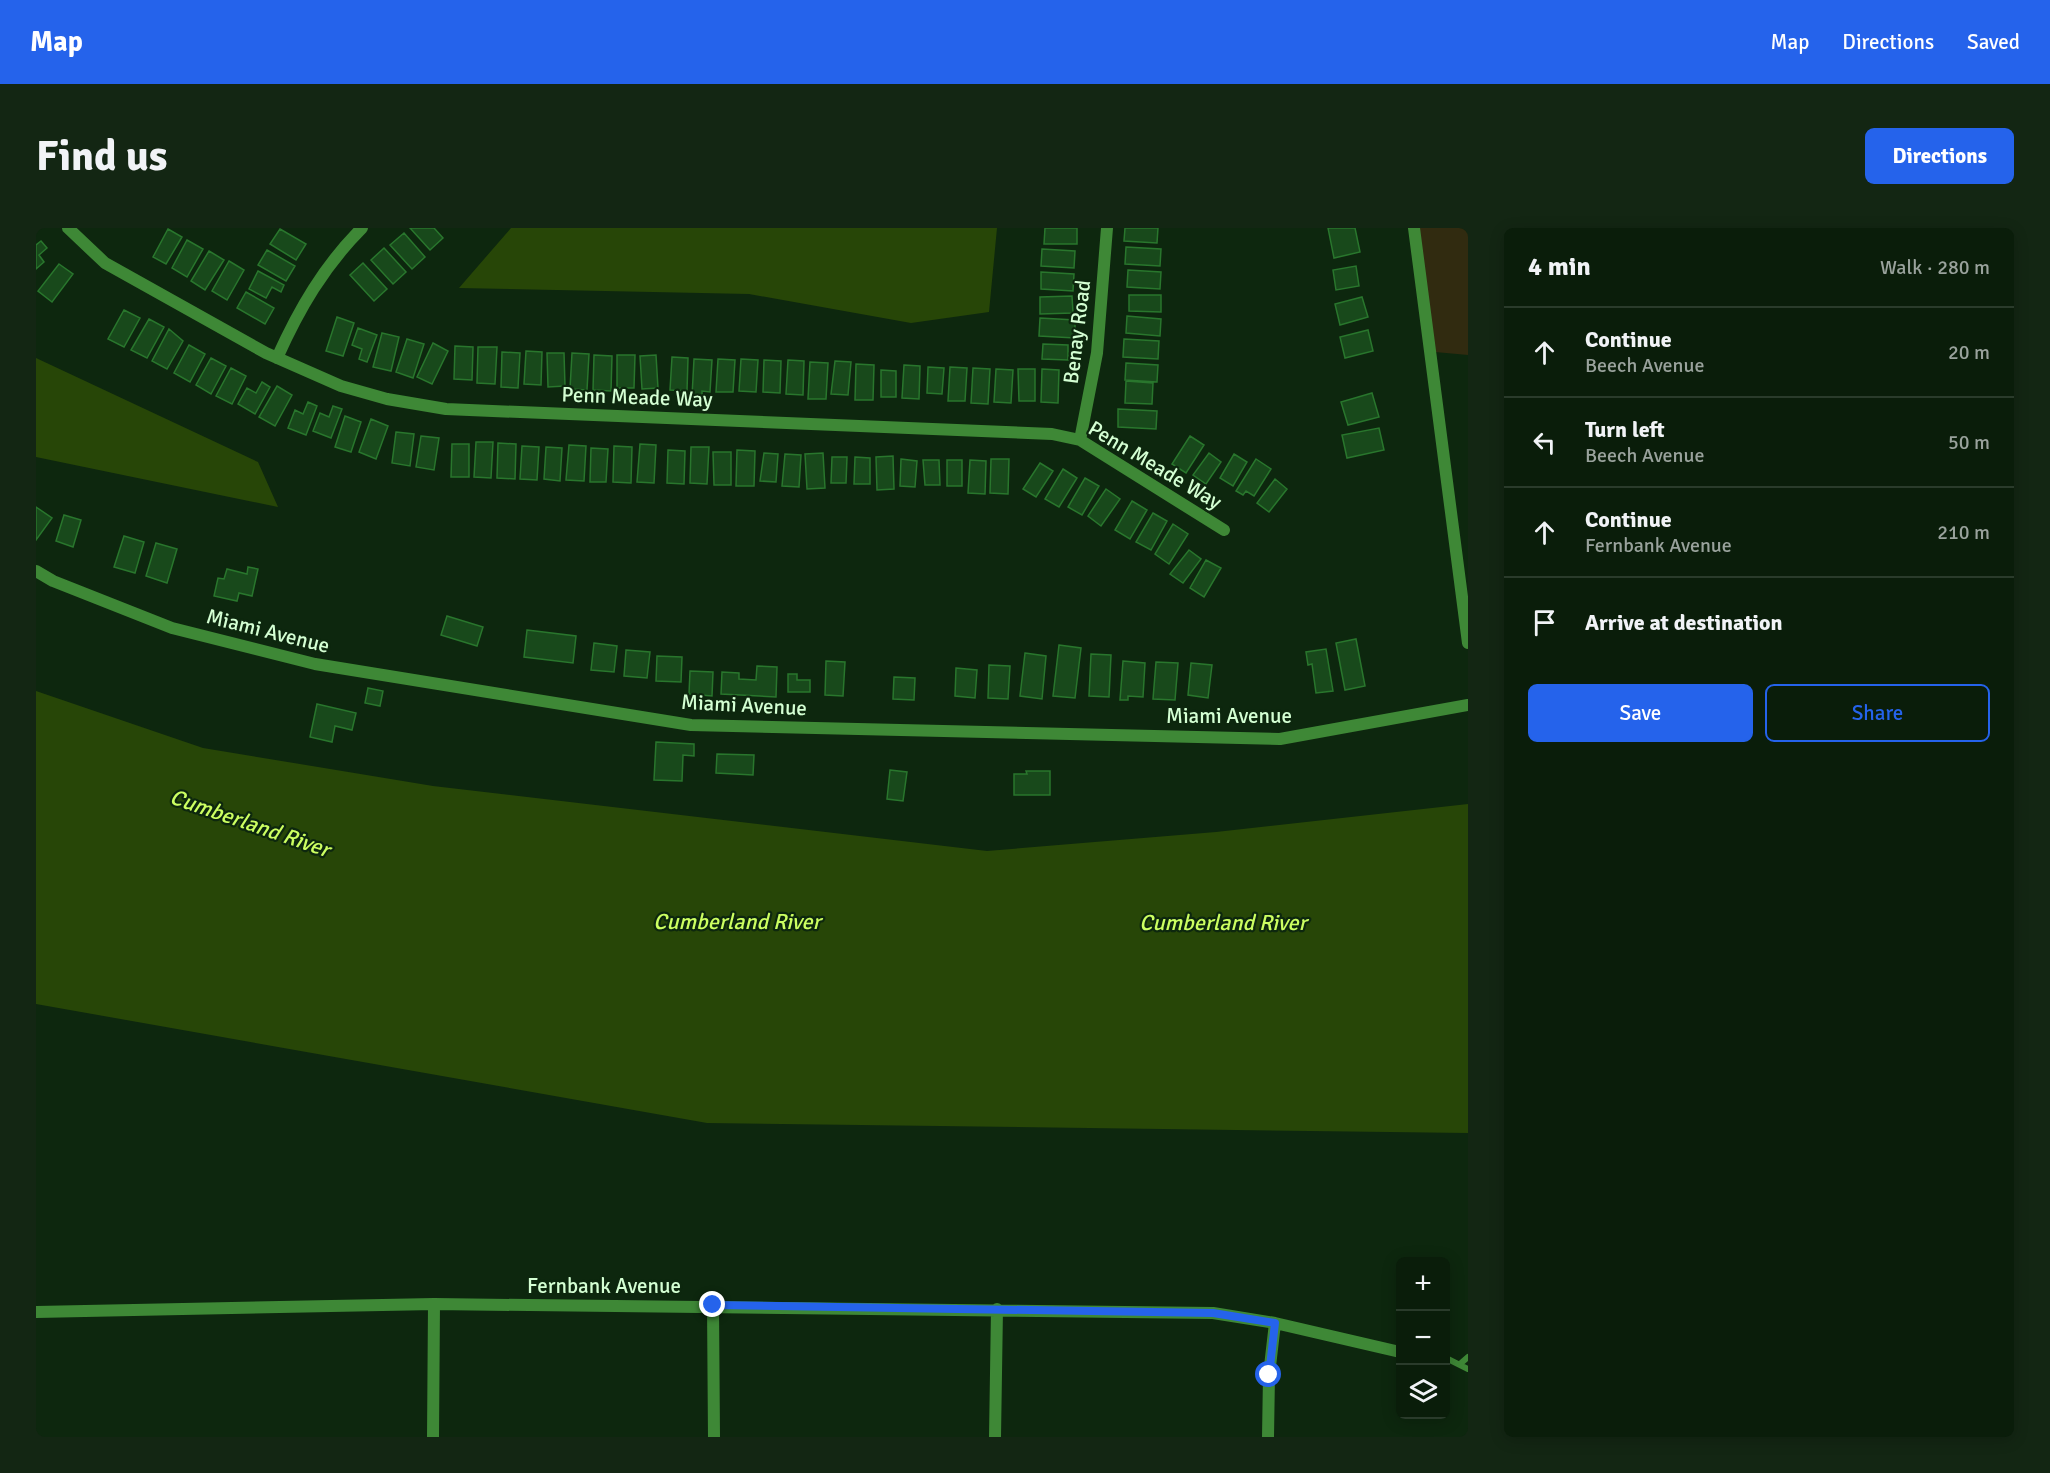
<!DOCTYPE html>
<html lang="en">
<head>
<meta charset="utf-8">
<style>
	:root { --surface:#0a1d0a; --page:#132613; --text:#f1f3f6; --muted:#99a29c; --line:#2a3b2b; --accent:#2563eb }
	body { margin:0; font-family:Signika,sans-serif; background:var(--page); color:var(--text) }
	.controls { position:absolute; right:18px; bottom:18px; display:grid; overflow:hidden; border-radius:9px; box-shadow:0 3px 15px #0003 }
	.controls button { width:54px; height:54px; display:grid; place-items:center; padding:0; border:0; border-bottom:2px solid var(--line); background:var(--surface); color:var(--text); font:30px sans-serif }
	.stop { position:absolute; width:18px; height:18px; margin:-14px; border:4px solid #2563eb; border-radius:50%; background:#fff }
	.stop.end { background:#2563eb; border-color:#fff; box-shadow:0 2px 6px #0008 }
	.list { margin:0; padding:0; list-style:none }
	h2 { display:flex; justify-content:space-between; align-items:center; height:78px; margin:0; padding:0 24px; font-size:26px }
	h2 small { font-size:20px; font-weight:400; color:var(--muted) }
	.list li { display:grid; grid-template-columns:39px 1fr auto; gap:18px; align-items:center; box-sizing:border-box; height:90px; padding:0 24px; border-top:2px solid var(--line) }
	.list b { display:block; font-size:22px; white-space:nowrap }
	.list p { margin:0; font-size:20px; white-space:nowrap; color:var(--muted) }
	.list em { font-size:20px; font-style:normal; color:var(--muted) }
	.actions { display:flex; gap:12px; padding:18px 24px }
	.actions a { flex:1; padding:14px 0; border:2px solid var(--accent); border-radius:9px; text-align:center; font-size:21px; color:var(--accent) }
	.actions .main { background:var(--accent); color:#fff }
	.icon { flex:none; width:33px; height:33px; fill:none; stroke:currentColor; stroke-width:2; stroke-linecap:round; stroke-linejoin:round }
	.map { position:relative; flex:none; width:1432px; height:1209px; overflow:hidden; border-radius:9px }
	header { display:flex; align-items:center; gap:36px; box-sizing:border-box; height:84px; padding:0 30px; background:var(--accent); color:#fff }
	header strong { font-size:28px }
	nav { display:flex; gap:33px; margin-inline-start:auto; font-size:21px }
	.intro { display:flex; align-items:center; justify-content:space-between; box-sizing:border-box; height:144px; padding:0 36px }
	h1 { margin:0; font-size:42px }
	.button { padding:15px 27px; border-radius:9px; background:var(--accent); color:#fff; font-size:21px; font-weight:700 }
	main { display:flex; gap:36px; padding:0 36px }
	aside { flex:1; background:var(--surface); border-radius:9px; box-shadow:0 3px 15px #0003 }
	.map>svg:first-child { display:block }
	.green { fill:#312b10 }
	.water { fill:#274607 }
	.building { fill:#18491b; stroke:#29762d; stroke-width:1.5 }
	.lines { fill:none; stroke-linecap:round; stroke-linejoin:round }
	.lane { stroke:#3e8836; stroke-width:6 }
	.street { stroke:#3e8836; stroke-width:12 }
	.route { stroke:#2563eb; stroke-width:8 }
	.labels { text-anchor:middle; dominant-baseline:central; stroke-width:4.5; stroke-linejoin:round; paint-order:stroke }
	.street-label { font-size:21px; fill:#d4ffd3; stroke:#0d270e }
	.water-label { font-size:22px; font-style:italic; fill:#ccff61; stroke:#0d270e }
</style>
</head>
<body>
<header>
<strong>Map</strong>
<nav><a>Map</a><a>Directions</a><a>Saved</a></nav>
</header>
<div class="intro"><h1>Find us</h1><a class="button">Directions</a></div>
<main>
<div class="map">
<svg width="1432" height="1209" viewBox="0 0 1432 1209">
	<rect width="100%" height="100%" fill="#0d270e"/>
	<path class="green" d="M1382,0H1432V127L1399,124Z"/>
	<path class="water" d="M475,0H961L953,84L875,95L713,66L423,60Z
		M0,130L222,234L242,279L0,229Z
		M0,463L167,520L397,558L951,623L1180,604L1432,576V905L671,895L0,776Z"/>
	<path class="building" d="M374,0H398L407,10L394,22Z
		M1009,0H1041V16H1008Z
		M1089,0H1122L1121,15L1088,13Z
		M1292,0H1319L1324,24L1298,30Z
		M132,1L146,9L130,36L117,29Z
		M244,1L270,16L260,32L234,16Z
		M368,5L389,29L376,41L354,17Z
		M151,12L167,21L151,49L136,40Z
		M5,13L11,20L3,27L8,34L0,41V17Z
		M1090,19L1125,21L1124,38L1089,36Z
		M348,20L370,44L357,56L335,32Z
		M1006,21L1039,23L1038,40L1005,38Z
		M231,22L259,38L250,53L222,37Z
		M173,23L188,32L169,62L155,53Z
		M193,33L208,42L191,72L176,63Z
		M327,35L351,61L338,73L314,47Z
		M23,36L37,46L16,74L2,63Z
		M1320,38L1323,58L1300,62L1297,42Z
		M1092,42L1125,44L1124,61L1091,59Z
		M222,43L248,57L245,64L236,59L230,70L213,61Z
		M1005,44L1038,46L1037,63L1005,61Z
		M210,64L238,80L229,96L201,80Z
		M1093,67H1125V84L1093,83Z
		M1036,68L1037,85L1004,86V69Z
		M1326,69L1332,89L1304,97L1299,76Z
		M88,82L104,90L88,119L72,111Z
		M1091,88L1125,91L1124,108L1090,105Z
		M301,89L318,95L307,128L290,123Z
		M1004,90L1039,92V110L1003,108Z
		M113,91L128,99L111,130L95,122Z
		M322,100L341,107L331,134L323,131L326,121L316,117Z
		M133,101L147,113L131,141L116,133Z
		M1332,102L1337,123L1309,130L1304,109Z
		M346,105L363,109L355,143L337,139Z
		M371,111L388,116L377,150L360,144Z
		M1088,111L1123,113L1122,131L1087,129Z
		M397,115L412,123L396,156L381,149Z
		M1007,116L1032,117V132L1006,131Z
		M153,117L169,126L154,154L138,145Z
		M419,118L437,119L436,152L418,151Z
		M442,119H461L459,156L441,155Z
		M490,123L506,124L505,157L488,156Z
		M466,124L484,125L482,160L465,159Z
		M511,125H528L529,158L512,159Z
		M536,125L553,126L551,162L534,161Z
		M558,127L576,128L575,163L557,162Z
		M581,127H599L598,160H581Z
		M620,127L622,160L606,161L604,128Z
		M636,129L652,130L651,163L634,162Z
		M175,130L190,138L175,166L160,157Z
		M658,131L676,132L674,164L666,163V169L656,168Z
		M682,131L699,132L697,164H680Z
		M705,131L722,132L720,164L703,163Z
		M728,132L745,133L744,165L727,164Z
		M752,132L768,133L767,167L750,166Z
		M799,133L815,134L812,167L795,166Z
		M774,134L792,135L790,171H772Z
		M1090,135L1122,137L1121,154L1089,152Z
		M820,136L838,137L837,172H819Z
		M868,137L884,138L883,171L866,170Z
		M892,139L908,140L906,166L891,165Z
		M914,139L931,140L929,173H912Z
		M195,140L210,148L196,176L180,168Z
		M937,140L954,141L952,176L935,175Z
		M960,141L977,142L975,175L958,174Z
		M982,141H999V173H983Z
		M1006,141L1023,142L1022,175L1005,174Z
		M845,142L860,143V169H845Z
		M1090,153L1117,155L1116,176L1089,175Z
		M226,154L234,159L219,186L202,176L211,160L220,165Z
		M241,158L256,167L239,198L223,189Z
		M1336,165L1343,189L1312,197L1305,174Z
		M272,174L281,178L270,207L252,200L259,182L267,186Z
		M297,178L306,181L295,210L277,203L284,185L293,189Z
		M1082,181L1121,183L1120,201L1082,199Z
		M309,188L325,194L315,224L299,219Z
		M335,191L352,198L340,231L323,224Z
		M1343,200L1348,222L1311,230L1306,207Z
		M360,204L378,206L374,238L356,235Z
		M385,208L403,210L398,242L380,239Z
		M1154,208L1168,217L1150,245L1136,236Z
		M440,214H457L455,250L438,249Z
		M462,215L480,216L479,251L461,250Z
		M416,216H433V249H415Z
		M604,216L620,217L618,255L601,254Z
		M533,217L550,218L548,253L530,252Z
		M486,218L503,219L501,252L484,251Z
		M578,218L596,219L595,255L577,254Z
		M510,219L526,220L524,253L508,251Z
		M655,219H673L671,256L654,255Z
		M555,220L572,221L570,254H554Z
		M632,222L649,223L648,256L631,255Z
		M701,222L719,223L718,258H700Z
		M677,224H695V257H678Z
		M728,225L742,226L740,254L724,253Z
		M787,225L789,260L771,261L769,226Z
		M1173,225L1185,234L1170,256L1157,247Z
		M749,226L765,227L763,259L746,258Z
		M1198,226L1211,234L1197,258L1184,250Z
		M857,228L858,261L841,262L840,229Z
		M796,229H811L810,255H795Z
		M819,229L834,230V256H818Z
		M865,231L881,233L879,259L864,258Z
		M955,231H973L972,266L954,265Z
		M1220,231L1235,241L1218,268L1210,263L1207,267L1200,263Z
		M887,232H903L904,257H889Z
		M911,232H926V258H911Z
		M934,232L950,233L949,266L932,265Z
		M1004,235L1017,243L1000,269L987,261Z
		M1027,241L1041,250L1023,279L1009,271Z
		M1049,250L1063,258L1046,287L1032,279Z
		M1239,251L1251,261L1233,284L1221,275Z
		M1070,261L1084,271L1065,298L1052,288Z
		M1096,273L1111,282L1094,311L1079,302Z
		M0,279L16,290L0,312Z
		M1117,285L1131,293L1115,322L1100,314Z
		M28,287L45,292L37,319L20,313Z
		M1137,296L1152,306L1133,336L1119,326Z
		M88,308L108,314L99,345L78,339Z
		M120,315L141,321L131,355L110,348Z
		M1153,322L1165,331L1147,355L1134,346Z
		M1170,332L1185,340L1168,369L1154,360Z
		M212,339L222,341L216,368L203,365L201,373L178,368L182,350L188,351L191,341L211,346Z
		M411,388L447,399L441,418L405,407Z
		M491,402L540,408L537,435L488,429Z
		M1320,411L1329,458L1309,462L1300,415Z
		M558,415L581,418L578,444L555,442Z
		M1023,417L1045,420L1039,470L1017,468Z
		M1290,421L1297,463L1280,465L1276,436L1272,437L1270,424Z
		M590,422L614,424L611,450L588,448Z
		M989,425L1010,428L1006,471L984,468Z
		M1055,426L1075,427L1073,469L1053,468Z
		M621,428L646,429L645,454L620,453Z
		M790,433L809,434L807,468L789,467Z
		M1087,433L1109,435L1107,469L1092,468V472H1084Z
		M1120,434L1142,435L1139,472L1117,471Z
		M1155,435L1176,437L1172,470L1152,467Z
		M953,437L974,438L972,471L952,470Z
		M721,438L741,439L740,469L685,466L686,444L703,445V451L720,452Z
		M920,440L941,442L939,470L919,468Z
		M654,443L677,444L676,468L653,466Z
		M752,446H761V452H774V464H752Z
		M858,449L879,450L878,472L857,471Z
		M332,460L347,463L344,478L329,475Z
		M281,476L320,485L316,502L299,498L296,514L274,509Z
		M620,514L658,516V528L647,527L646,553L618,552Z
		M681,526L718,527L717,547L680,545Z
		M854,542L871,544L867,573L851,571Z
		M990,543H1014V567H978V546H991Z"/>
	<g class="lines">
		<path class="lane" d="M1410,1130L1432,1141
			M1424,1136L1432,1129"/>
		<path class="street" d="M32,0L69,35L230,125L305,158L351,171L410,181L1016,206L1044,212L1188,302
			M1378,0L1432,415
			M241,130C263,81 288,38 326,0
			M1044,212L1061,125L1071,0
			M0,343L17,353L136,400L279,436L655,497L1244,511L1432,477
			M677,1078L678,1209
			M0,1084L398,1076L1177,1085L1239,1095L1364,1124
			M397,1209L398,1076
			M959,1209L961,1081
			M1232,1209L1233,1147L1239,1095"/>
	</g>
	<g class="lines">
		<path class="route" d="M677,1077L1177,1085L1239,1095L1233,1147"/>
	</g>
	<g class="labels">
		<g class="street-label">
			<text transform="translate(1041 104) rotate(-83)">Benay Road</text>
			<text transform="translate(601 169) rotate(2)">Penn Meade Way</text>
			<text transform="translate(1119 237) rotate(31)">Penn Meade Way</text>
			<text transform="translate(232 403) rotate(14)">Miami Avenue</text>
			<text transform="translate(708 477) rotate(3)">Miami Avenue</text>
			<text x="1193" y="488">Miami Avenue</text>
			<text x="568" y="1058">Fernbank Avenue</text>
		</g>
		<g class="water-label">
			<text transform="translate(214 595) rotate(19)">Cumberland River</text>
			<text x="701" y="693">Cumberland River</text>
			<text x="1187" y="694">Cumberland River</text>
		</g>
	</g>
</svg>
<div class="controls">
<button>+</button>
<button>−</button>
<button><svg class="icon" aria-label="layers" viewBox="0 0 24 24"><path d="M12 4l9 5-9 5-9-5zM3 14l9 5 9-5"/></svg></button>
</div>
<div class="stop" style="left:1233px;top:1147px"></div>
<div class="stop end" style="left:677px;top:1077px"></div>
</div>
<aside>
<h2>4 min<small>Walk · 280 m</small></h2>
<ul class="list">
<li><svg class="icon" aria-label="ahead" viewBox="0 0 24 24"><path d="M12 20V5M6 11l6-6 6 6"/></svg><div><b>Continue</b><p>Beech Avenue</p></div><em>20 m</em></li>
<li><svg class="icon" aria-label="left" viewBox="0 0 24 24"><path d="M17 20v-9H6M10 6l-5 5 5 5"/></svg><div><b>Turn left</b><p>Beech Avenue</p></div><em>50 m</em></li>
<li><svg class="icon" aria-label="ahead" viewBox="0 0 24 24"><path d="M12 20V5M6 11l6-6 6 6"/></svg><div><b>Continue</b><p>Fernbank Avenue</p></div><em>210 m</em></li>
<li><svg class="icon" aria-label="arrive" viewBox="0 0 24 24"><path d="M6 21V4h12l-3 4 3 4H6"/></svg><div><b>Arrive at destination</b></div></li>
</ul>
<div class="actions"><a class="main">Save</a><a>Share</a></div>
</aside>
</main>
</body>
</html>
